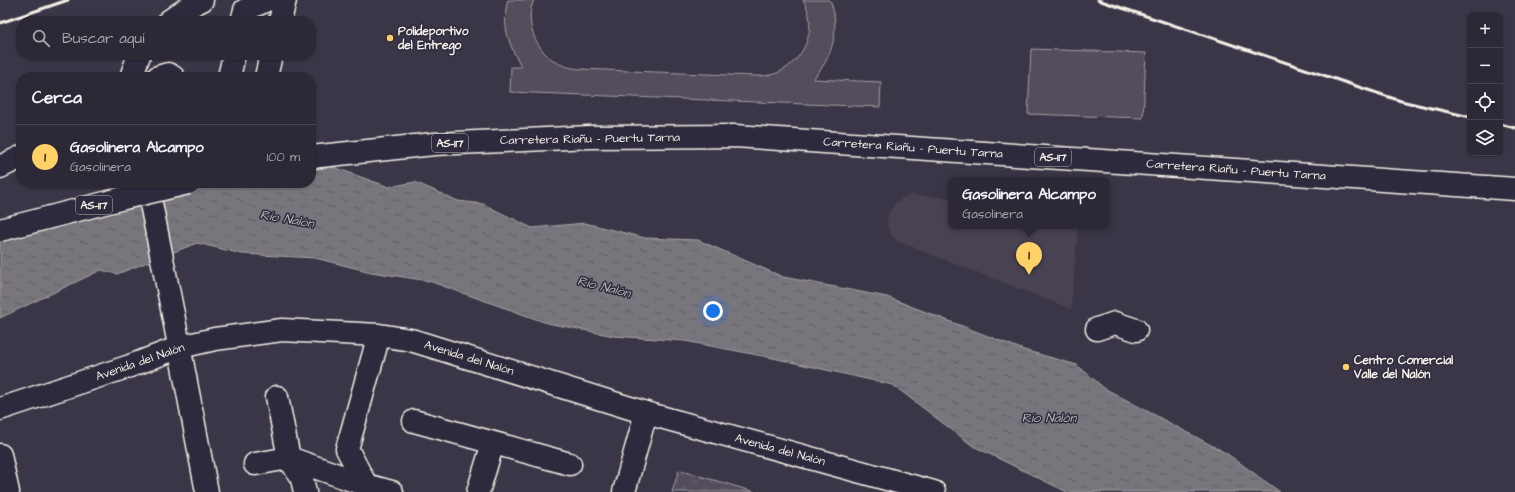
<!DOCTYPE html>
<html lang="es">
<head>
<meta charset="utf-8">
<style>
	:root { --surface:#2c2835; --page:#34303d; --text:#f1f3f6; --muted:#a6a6ad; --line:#484450; --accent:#ffd166 }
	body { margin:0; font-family:"Architects Daughter",sans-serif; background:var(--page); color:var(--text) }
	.controls { position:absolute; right:12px; top:12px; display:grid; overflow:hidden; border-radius:8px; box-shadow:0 1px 3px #0004 }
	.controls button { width:36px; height:36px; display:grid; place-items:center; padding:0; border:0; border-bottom:1px solid var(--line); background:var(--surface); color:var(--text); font:20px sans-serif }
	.you { position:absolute; left:713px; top:311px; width:14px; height:14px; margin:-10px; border:3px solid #fff; border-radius:50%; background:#1a73e8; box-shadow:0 0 0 6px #1a73e833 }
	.badge { display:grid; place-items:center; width:26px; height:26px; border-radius:50%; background:var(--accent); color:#111; font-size:13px; font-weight:700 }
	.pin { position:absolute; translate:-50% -33px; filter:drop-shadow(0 1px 2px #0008) }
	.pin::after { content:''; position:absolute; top:21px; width:14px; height:12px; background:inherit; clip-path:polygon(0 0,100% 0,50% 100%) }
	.popup { position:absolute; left:948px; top:177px; width:162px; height:52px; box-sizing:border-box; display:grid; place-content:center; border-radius:8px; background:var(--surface); filter:drop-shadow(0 1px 3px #0005); font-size:13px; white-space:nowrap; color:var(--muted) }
	.popup b { font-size:15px; color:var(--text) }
	.popup::after { content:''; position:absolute; left:50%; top:100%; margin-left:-8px; border:8px solid transparent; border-top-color:var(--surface) }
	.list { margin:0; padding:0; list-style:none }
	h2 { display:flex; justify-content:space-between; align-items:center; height:52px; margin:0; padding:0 16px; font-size:17px }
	h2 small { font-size:13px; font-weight:400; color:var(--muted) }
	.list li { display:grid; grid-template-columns:26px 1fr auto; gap:12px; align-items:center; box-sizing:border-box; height:64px; padding:0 16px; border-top:1px solid var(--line) }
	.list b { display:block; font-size:15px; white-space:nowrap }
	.list p { margin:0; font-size:13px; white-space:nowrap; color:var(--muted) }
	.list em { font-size:13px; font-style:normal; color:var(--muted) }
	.icon { flex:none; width:22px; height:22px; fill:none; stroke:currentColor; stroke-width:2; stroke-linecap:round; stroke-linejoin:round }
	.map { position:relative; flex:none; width:1515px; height:492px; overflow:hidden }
	.search { position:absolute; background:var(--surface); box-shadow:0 1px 3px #0004; left:16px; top:16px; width:300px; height:44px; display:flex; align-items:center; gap:10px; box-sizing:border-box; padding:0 14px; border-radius:16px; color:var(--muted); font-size:15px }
	.panel { position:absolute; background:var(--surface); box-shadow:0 1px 3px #0004; left:16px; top:72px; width:300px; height:116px; border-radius:16px }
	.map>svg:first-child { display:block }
	.built { fill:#484352 }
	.park { fill:url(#park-crowns); stroke:#a4a0a2 }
	.pitch { fill:#534e5c; stroke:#a4a0a2 }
	.water { fill:url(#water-ripples); stroke:#aaa6a7 }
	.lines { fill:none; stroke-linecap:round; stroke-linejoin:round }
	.minor-casing { stroke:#f4f1e8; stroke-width:25 }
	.major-casing { stroke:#f4f1e8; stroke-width:25 }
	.minor { stroke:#2f2a3d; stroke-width:22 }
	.major { stroke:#2f2a3d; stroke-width:22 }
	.rail { stroke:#f4f1e8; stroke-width:3 }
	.major-bridge-casing { stroke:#f4f1e8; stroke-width:25; stroke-linecap:butt }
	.major-bridge { stroke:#2f2a3d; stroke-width:22 }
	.poi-dot { fill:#ffd166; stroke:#2f2a3d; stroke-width:1.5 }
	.labels { text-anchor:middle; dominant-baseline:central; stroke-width:3; stroke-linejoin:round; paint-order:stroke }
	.shield { fill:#2f2a3d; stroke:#b9b5b5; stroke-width:1 }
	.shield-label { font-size:11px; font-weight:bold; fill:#f4f1e8 }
	.poi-label { font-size:12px; font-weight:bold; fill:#f4f1e8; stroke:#2f2a3d; text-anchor:start }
	.street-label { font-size:12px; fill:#f4f1e8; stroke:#2f2a3d }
	.water-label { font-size:13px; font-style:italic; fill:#b6b2b2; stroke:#2f2a3d }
</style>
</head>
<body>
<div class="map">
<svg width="1515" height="492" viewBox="0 0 1515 492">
	<defs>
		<pattern id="park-crowns" width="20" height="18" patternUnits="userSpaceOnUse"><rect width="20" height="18" fill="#534e5c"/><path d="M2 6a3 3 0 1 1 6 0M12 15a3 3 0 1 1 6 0" fill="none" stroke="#6c6873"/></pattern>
		<pattern id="water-ripples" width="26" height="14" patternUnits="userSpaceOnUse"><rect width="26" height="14" fill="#78747b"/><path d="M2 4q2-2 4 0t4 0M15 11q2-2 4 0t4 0" fill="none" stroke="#636063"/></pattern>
	</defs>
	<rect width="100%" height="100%" fill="#3b3647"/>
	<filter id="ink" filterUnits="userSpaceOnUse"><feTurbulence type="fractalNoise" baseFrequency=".025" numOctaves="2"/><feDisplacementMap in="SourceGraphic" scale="8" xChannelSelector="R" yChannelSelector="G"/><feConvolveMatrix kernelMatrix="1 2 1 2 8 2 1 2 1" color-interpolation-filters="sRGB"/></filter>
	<g filter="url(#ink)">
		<path class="built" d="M911,195L951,198V226H1078L1071,309L897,241L891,235L887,225L888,214L894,205L902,198Z"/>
		<path class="park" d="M679,470L755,492H672Z"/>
		<path class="pitch" d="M508,0H534C524,21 535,48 553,60C561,66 570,68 580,69L756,76C766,76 775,75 783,70C807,56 818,24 803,0H830C839,22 835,47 823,66C820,71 816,75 813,79L881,82L880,107L510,92L511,67H522C509,46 501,25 508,0Z
			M1031,49L1146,53L1143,118L1028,114Z"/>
		<path class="water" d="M311,159L389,187L415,182L458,201L483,204L532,228L585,223L645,238L698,240L783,277L887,297L1024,350L1077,365L1104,388L1226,453L1280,492H1067L973,446L893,385L773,358L685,341L614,336L547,323L429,281L371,272L315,258L242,254L197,243L117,274L101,270L0,318V235L146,183H311Z"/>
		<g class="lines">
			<g class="minor-casing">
				<path id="minor" d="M242,21L245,10L267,0
					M280,21L285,0
					M158,77L168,74L173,77
					M229,77L234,55
					M266,77L271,55
					M0,167L21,157
					M173,314L207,492
					M1097,329L1115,323L1136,330
					M379,335L347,449L366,485L392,492
					M277,397L289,458L302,479L305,492
					M0,409L130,366L180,347L215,339L282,330L379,335L411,340L646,413L934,492
					M414,421L570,464
					M0,455L8,492
					M255,464L289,458L366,485
					M478,492L493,443
					M624,492L646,413"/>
			</g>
			<g class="major-casing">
				<path id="major" d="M169,21L192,5L202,0
					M131,77L139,55
					M311,157L434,144L590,137L735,136L1515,189
					M147,183L173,314"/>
			</g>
			<use href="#minor" class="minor"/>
			<use href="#major" class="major"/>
			<path class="rail" d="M1098,0L1401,101L1470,117
				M0,23L68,0
				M1500,124L1515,128"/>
			<g class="major-bridge-casing">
				<path id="major-bridge" d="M0,230L124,198L188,183"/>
			</g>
			<use href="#major-bridge" class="major-bridge"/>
		</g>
	</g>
	<g class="poi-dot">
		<circle cx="390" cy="38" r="4"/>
		<circle cx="1346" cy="367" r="4"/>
	</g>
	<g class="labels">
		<g class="shield">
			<rect x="432" y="134" width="36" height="18" rx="3"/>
			<rect x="1035" y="148" width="36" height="18" rx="3"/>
			<rect x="76" y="196" width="36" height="18" rx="3"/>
		</g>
		<g class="shield-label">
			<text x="450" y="143">AS-117</text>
			<text x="1053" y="157">AS-117</text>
			<text x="94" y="205">AS-117</text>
		</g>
		<g class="poi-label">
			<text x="398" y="31">Polideportivo<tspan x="398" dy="14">del Entrego</tspan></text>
			<text x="1354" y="360">Centro Comercial<tspan x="1354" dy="14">Valle del Nalón</tspan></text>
		</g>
		<g class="street-label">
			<text transform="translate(590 139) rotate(-1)">Carretera Riañu - Puertu Tarna</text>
			<text transform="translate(913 148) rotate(4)">Carretera Riañu - Puertu Tarna</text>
			<text transform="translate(1236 170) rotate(4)">Carretera Riañu - Puertu Tarna</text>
			<text transform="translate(469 358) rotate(17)">Avenida del Nalón</text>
			<text transform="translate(140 362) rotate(-19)">Avenida del Nalón</text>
			<text transform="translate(780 450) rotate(15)">Avenida del Nalón</text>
		</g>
		<g class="water-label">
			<text transform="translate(287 219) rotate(10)">Río Nalón</text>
			<text transform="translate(604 287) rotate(14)">Río Nalón</text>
			<text x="1049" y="418">Río Nalón</text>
		</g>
	</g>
</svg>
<div class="controls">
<button>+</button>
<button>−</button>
<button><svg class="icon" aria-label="locate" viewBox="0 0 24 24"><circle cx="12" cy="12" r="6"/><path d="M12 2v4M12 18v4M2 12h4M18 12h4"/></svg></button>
<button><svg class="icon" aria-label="layers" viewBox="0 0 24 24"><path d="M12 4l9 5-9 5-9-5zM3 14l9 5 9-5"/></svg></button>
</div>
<div class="you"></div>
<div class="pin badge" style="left:1029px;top:275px">1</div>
<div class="popup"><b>Gasolinera Alcampo</b>Gasolinera</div>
<div class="search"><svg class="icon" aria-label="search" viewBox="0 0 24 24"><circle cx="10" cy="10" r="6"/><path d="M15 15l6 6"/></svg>Buscar aquí</div>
<section class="panel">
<h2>Cerca<small></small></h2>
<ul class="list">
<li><span class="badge">1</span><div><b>Gasolinera Alcampo</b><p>Gasolinera</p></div><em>100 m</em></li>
</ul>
</section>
</div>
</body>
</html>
